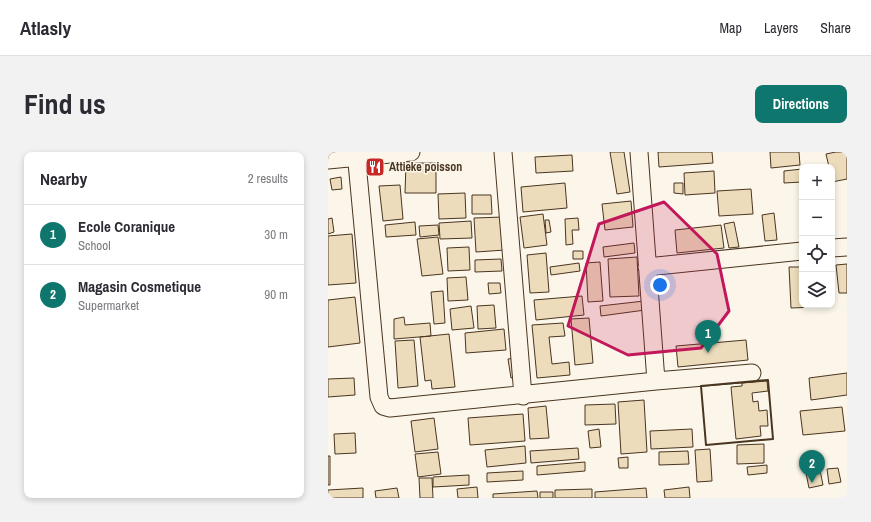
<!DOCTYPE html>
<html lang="en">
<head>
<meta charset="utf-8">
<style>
	:root { --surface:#fff; --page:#f2f2f3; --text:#2b2b33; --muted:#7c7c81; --line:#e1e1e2; --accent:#0f766e }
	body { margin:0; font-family:"Archivo Narrow",sans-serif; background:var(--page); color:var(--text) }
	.controls { position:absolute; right:12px; top:12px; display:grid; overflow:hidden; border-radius:8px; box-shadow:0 2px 6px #0003 }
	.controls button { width:36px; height:36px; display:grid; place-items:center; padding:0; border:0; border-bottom:1px solid var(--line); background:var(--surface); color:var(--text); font:20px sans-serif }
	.you { position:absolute; left:332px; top:133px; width:14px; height:14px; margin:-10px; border:3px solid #fff; border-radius:50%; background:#1a73e8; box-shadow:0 0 0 6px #1a73e833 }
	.badge { display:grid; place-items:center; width:26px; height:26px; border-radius:50%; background:var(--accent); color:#fff; font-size:13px; font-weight:700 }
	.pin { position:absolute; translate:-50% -33px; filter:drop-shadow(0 1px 2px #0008) }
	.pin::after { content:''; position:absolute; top:21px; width:14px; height:12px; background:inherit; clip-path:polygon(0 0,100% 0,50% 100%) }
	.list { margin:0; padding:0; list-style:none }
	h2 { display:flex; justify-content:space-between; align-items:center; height:52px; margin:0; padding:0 16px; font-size:17px }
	h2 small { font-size:13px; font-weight:400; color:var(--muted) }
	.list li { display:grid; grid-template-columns:26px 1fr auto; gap:12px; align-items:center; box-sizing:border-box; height:60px; padding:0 16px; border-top:1px solid var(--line) }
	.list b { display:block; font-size:15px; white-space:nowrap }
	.list p { margin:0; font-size:13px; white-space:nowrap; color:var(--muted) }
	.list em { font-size:13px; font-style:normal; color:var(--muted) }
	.icon { flex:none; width:22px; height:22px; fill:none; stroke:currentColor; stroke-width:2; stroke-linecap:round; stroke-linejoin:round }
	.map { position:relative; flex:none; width:519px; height:346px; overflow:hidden; border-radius:8px }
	header { display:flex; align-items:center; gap:24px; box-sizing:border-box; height:56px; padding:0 20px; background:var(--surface); border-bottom:1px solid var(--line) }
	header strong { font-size:19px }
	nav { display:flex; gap:22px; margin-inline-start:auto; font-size:14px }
	.intro { display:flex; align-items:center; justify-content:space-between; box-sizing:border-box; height:96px; padding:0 24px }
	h1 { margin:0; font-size:28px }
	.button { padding:10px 18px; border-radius:8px; background:var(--accent); color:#fff; font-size:14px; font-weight:700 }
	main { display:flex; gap:24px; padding:0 24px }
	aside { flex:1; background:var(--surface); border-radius:8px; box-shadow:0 2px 6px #0003 }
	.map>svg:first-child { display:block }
	.building { fill:#ecdcbc; stroke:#4a3520 }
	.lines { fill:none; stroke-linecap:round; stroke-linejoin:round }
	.street-casing { stroke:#4a3520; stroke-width:19 }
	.street { stroke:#fbf6e9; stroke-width:17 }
	.wall { stroke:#4a3520; stroke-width:2 }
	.marked { fill:#c2185b; fill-opacity:0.2; stroke:#c2185b; stroke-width:3; stroke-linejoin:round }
	.labels { text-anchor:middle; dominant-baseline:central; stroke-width:3; stroke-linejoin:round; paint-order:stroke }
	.poi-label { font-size:12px; font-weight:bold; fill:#4a3520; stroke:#fbf6e9; text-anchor:start }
</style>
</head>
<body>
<header>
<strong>Atlasly</strong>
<nav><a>Map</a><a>Layers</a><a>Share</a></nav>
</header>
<div class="intro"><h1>Find us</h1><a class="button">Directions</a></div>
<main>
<aside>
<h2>Nearby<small>2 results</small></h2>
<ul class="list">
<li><span class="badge">1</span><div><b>Ecole Coranique</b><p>School</p></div><em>30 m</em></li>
<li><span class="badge">2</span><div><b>Magasin Cosmetique</b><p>Supermarket</p></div><em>90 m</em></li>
</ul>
</aside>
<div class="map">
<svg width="519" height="346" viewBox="0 0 519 346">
	<rect width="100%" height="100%" fill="#fbf6e9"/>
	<path class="building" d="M282,0H296L302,40L289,42Z
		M330,0H384L385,11L331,15Z
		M442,0H471L472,13L443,16Z
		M508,0H519V27L504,30V15H501L498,2Z
		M244,3L245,19L208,21L207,5Z
		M78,11H108V41H77Z
		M474,17V30L456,31V19Z
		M386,19L387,41L357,43L356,21Z
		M13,25L14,37L4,38L2,27Z
		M237,31L239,56L195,60L193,35Z
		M346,31H355V42L346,41Z
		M72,33L75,67L55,69L51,34Z
		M423,37L425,62L391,64L389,39Z
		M137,41L138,66L111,67L110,42Z
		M144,43H163L164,62H144Z
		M303,49L305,75L277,78L274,52Z
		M446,61L449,88L437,89L434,63Z
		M215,62L219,93L196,96L192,65Z
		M175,65L177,98L148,100L146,66Z
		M4,66L6,80L0,82V67Z
		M250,66L251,78H244L245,92L238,93L237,67Z
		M217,68H221L223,80L218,81Z
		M143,69L144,86L112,87L111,71Z
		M87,70L88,83L58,85L57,73Z
		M406,70L411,95L401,96L396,72Z
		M110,73L111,83L92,85L91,74Z
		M393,73L396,96L349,101L347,78Z
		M24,82L28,131L0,133V84Z
		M110,85L115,122L94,124L89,87Z
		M306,91L307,101L276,105L275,95Z
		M141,95L142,118L120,119L119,96Z
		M245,99H255V107H245Z
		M218,101L221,140L202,141L199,103Z
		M309,105L311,144L282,145L280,107Z
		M173,107L174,119L147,120V108Z
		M272,110L275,149L260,150L258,111Z
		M251,111L252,119L223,123L222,115Z
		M519,112V141H511L508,113Z
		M461,115H474V153H488V155L463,156Z
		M138,125L140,148L120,149L119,126Z
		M160,131H172L173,141L161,142Z
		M115,139L117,171L106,172L103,140Z
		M254,144L256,163L208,168L206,148Z
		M27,145L32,191L0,195V148Z
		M316,149L317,158L273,164L272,154Z
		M166,153L168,176L150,177L149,154Z
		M143,154L146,176L124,178L122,157Z
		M76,165L77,173L102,171L103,184L66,187V167Z
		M261,166L265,211L247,213L243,167Z
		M235,171L237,184L221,185L224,212L241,210L242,223L209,226L204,173Z
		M176,177L178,198L138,201L137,181Z
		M121,182L127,235L104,237L103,228L97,229L92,185Z
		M86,188L90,234L70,236L67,189Z
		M418,188L420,208L350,215L348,194Z
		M188,206L191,225L183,226L180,207Z
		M519,221V243L483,248L481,226Z
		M26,226L27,243L0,245V227Z
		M439,229L440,239L424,241L425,250L430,249L431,259L439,258L440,274H432L433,284L408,287L403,235L414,234V231Z
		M316,248L319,300L293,302L290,250Z
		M287,252L288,272L257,273V253Z
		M218,254L221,286L202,287L200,256Z
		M514,255L517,279L475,283L472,259Z
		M195,262L197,289L142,293L140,266Z
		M106,266L110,297L87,300L83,269Z
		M271,277L273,295L262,296L260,279Z
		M364,277L365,295L323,297L322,279Z
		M27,281L28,301L7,302L6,282Z
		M436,292V311L409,312V293Z
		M197,294L198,311L159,315L157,298Z
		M250,296L251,307L203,311L202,299Z
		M382,297L384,329L369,330L367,298Z
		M360,299L361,312L331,313V300Z
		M110,300L113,322L90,325L87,302Z
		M0,304H2V333H0Z
		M300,305V316H291L290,306Z
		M257,310V319L209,323V314Z
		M439,313V321L420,323L419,315Z
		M491,313L495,333L481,336L477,316Z
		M510,316L513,330L501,332L499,317Z
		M195,319V328L159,330V321Z
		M141,323V333L105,335V325Z
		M91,326H104L105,346H92Z
		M149,335L150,346H130L129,337Z
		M361,335L362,346H337L336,338Z
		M35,336V346H0V338Z
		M69,336L71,346H48L47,339Z
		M318,336L319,346H267V340Z
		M264,337V346H227V338Z
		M209,339L210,346H165V342Z
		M212,340H225V346H212Z"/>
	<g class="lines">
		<g class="street-casing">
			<path id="street" d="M28,0L51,245L55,254L62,256L328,229L424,221
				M175,0L195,244
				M311,0L328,229
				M0,8L83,0
				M504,96L519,95
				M319,115L474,99"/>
		</g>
		<use href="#street" class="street"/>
		<path class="wall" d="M440,228L445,287L378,293L373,234Z"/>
	</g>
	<path class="marked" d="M336,50L389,102L401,159L373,196L300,203L240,174L271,72Z"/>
	<defs>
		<g id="restaurant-square" transform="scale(1)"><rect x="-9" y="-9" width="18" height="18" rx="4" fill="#c62828" stroke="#fbf6e9"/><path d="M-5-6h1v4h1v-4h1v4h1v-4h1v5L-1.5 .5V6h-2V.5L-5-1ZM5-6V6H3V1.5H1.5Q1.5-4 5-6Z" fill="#fff"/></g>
	</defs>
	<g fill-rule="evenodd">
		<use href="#restaurant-square" x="47" y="15"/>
	</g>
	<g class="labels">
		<g class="poi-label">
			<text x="61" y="15">Attieke poisson</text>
		</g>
	</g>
</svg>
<div class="controls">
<button>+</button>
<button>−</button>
<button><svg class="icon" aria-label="locate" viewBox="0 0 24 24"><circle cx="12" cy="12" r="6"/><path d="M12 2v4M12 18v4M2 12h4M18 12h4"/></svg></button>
<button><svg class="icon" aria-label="layers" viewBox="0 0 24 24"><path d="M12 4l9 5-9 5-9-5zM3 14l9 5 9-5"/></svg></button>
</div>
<div class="you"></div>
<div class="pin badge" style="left:380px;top:201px">1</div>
<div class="pin badge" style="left:484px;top:331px">2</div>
</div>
</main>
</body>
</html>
